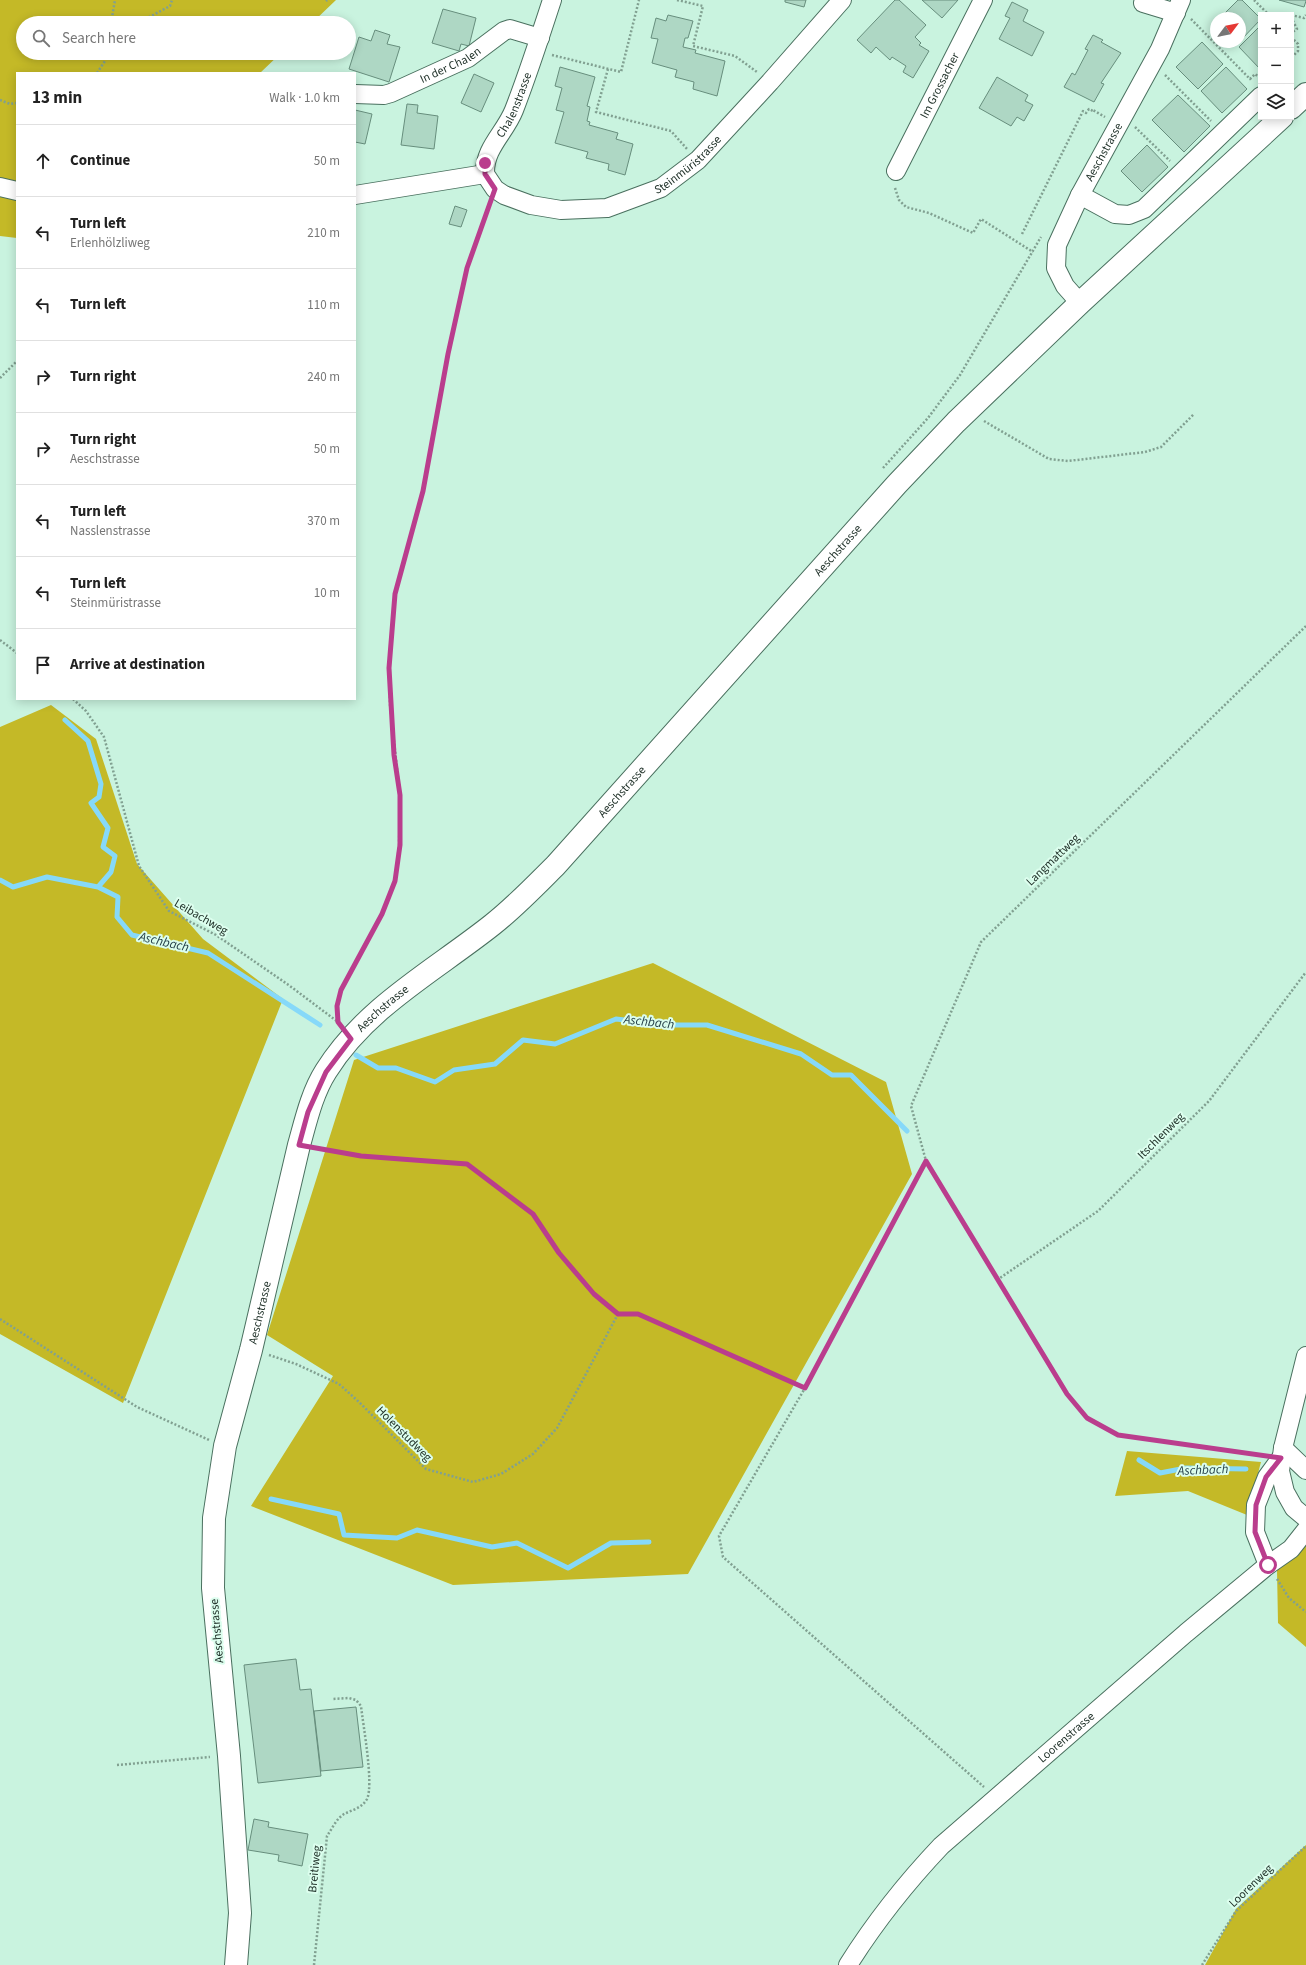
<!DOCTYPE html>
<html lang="en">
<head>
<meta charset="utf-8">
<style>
	:root { --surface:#fff; --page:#f6f6f6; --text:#222; --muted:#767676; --line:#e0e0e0 }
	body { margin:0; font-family:"Source Sans 3",sans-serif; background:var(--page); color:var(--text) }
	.controls { position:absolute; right:12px; top:12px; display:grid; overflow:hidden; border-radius:0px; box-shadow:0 2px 10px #0003 }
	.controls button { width:36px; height:36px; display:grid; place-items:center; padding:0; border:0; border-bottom:1px solid var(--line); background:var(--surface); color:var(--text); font:20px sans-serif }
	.compass { position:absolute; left:1210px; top:12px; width:36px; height:36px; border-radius:50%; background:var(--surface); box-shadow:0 2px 10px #0003; rotate:58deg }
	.stop { position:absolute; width:12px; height:12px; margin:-9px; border:3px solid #ba3d8d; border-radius:50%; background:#fff }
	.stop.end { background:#ba3d8d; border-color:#fff; box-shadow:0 1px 4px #0008 }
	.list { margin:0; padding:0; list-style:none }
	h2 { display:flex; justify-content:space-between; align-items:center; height:52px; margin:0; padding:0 16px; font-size:17px }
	h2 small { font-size:13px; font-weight:400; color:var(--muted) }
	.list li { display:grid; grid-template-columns:26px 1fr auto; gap:12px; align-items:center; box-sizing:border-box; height:72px; padding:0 16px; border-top:1px solid var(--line) }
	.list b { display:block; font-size:15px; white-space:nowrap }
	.list p { margin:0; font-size:13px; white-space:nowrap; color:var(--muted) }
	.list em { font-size:13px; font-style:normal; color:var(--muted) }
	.icon { flex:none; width:22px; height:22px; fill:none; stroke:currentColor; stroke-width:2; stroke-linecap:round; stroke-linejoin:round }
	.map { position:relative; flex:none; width:1306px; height:1965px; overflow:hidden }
	.search { position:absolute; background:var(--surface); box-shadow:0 2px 10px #0003; left:16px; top:16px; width:340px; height:44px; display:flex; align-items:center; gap:10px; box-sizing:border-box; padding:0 14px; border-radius:22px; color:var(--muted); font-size:15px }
	.panel { position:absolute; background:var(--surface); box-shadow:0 2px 10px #0003; left:16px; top:72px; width:340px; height:628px; border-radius:0px }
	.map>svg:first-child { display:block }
	.forest { fill:#c4b927 }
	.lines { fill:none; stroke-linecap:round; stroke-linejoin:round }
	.stream { stroke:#86d9f9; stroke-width:5 }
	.building { fill:#aed7c4; stroke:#678e7d }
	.minor-casing { stroke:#4a705f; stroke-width:20 }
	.major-casing { stroke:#4a705f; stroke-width:24 }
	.path { stroke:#81a091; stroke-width:2.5; stroke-dasharray:2 2; stroke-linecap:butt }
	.minor { stroke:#fff; stroke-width:18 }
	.major { stroke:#fff; stroke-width:22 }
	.route { stroke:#ba3d8d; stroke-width:5 }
	.labels { text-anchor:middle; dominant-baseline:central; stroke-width:4; stroke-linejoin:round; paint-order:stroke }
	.street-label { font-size:12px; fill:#21322a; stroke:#dcfeee }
	.water-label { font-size:13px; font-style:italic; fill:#26404a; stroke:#dcfeee }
</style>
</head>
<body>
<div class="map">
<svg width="1306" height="1965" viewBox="0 0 1306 1965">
	<rect width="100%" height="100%" fill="#c9f3df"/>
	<path class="forest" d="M0,0H336L312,23H23V53H281L260,73H17V238L0,236Z
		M51,705L96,739L137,864L203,939L283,999L123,1403L0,1334V727Z
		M653,963L886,1082L912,1174L688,1574L453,1585L251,1506L333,1376L267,1335L354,1060Z
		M1127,1451L1261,1462L1247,1515L1188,1491L1115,1496Z
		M1306,1542V1647L1278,1623L1277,1570Z
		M1306,1845V1965H1205L1236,1909Z"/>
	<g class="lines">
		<path class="stream" d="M65,720L88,741L101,784L99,797L91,803L108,828L103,847L115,856L111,872L98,887
			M0,880L13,887L47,877L98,887L118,897L117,917L132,935L208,953L320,1025
			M356,1055L378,1068H396L435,1082L454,1070L495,1064L523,1040L555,1044L616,1019L669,1025H707L801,1054L832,1075H851L907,1131
			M1139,1460L1160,1473L1186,1468L1246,1469
			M271,1499L339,1514L344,1535L397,1538L417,1530L492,1547L517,1543L568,1568L611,1543L649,1542"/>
	</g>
	<path class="building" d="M785,0H806L804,7L785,2Z
		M895,0H899L926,25L915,37L921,43L919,45L929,51L913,78L903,72L906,66L892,57L890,60L876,47L871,53L857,40Z
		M922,0H958L942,18Z
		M1238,0H1242L1261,19L1240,41V18H1220Z
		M1279,0H1306V1L1304,7Z
		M1012,2L1028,10L1023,21L1044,32L1032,56L999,39L1010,18L1005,16Z
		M443,9L476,18L469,46L461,44L459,51L432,43Z
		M668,15L693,21L688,38H685L683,47L696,50L695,53L725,61L717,96L693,89L694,82L675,77L677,70L652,63L658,39L651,38L656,18L666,21Z
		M1261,25V68L1260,69L1239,47Z
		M375,30L390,35L387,44L400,47L389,82L349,69L359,37L371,41Z
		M1093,35L1103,40L1101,42L1121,53L1101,83L1104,84L1094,102L1064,87L1072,73L1075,75L1088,50L1085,49Z
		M1202,42L1223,64L1198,89L1176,67Z
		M560,67L595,77L587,106L590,107L587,121L590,122L589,125L618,133L616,139L633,144L625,175L608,170L609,164L586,158L588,152L555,143L564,112L556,110L562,88L555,86Z
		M1226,67L1247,89L1222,113L1201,91Z
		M474,74L494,83L481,112L461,103Z
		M997,77L1028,95L1025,101L1033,105L1024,121L1017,117L1011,126L979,108Z
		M1178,95L1210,126L1184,152L1152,120Z
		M407,104L418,105L417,113L438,116L434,149L401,145Z
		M355,110L372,114L365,144L355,142Z
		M1147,145L1168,167L1142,192L1121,171Z
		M455,206L467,210L461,227L449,224Z
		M296,1659L300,1690L311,1689L321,1776L258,1783L244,1665Z
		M356,1707L363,1767L321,1771L314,1711Z
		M254,1819L269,1822L268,1827L308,1834L302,1866L278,1861L279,1855L248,1850Z"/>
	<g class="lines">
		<g class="minor-casing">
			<g id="minor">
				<path d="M1143,3L1176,13"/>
				<path id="s1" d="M355,94L384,95L391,93L468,58L504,31L510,29L540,38"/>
				<path id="s2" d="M896,171L983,0"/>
				<path id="s3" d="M485,174L495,189L504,195L531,205L561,210L607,208L661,188L698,160L770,82L842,0"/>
				<path id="s4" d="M485,174C484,148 505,133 514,110C528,74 540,37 552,0"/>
				<path d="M0,187L17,191"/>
				<path d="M355,195L485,174"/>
				<path d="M1080,195L1115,214L1129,215L1144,209L1261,96"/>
				<path id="s5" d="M1080,303L1065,286L1056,268L1057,245L1080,195L1160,49L1181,0"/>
				<path d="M1306,1356L1283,1448L1280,1471L1285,1492L1294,1508L1306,1518"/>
				<path d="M1283,1448L1306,1470"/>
				<path d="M1268,1565L1255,1532L1256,1505L1267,1477L1281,1458"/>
				<path id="s6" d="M848,1965C875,1922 906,1883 941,1846L1186,1633L1268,1565L1291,1549L1306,1530"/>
			</g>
		</g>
		<g class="major-casing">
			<g id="major">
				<path d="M1291,108L1306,94"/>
				<path id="s7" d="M236,1965L240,1913L229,1756L213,1588L214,1518L225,1446L251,1350L299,1145C306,1120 312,1093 326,1071C366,1007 434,971 492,925C515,907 535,886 556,865L897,484L956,422L1080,303L1282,117"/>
			</g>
		</g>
		<path class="path" d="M677,0L703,6L693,46L735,56L757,72
			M1254,0L1269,15
			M326,1L327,0
			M1291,15L1304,18L1306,15
			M1291,17L1297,29L1294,31L1291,29
			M1191,19L1250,79L1255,74L1261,79
			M111,23L115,0
			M138,23L170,6L172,0
			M1291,37L1298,44V51L1291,58
			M552,55L621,72L639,0
			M608,69L596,112L671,131L687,149
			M97,73L105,61L106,53
			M1165,75L1211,121
			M0,100L10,104L17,103
			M1135,127L1170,161
			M895,188L899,200L906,207L929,213L973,233L981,219L1033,252
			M1022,234L1083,111L1086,113L1089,109L1093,111V110L1105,117
			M0,378L17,361
			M984,421L1049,459L1068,461L1145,452L1161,447L1194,414
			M883,468L928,418L960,375L1041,237
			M0,640L17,653
			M73,699L86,711L104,737L139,866L169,911L216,935L290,986L338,1022
			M339,1024L337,1006L341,990L382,914L395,881L399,845L400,795L390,705L389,668L395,594L423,491L448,355L467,268L489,204
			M317,1148L361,1156L467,1164L533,1214L559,1253L594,1294L618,1314H638L805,1388
			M926,1161L805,1388L719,1536L723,1557L984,1787
			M997,1280L1098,1211L1209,1101L1306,972
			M0,1319L137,1407L209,1440
			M269,1355L296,1364L339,1384L359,1402L426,1469L473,1482L501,1474L533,1454L557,1428L618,1314
			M1263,1456L1118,1435L1087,1418L1067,1394L926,1161L911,1106L981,942L1306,626
			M1277,1579L1289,1598L1306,1612
			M117,1765L210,1757
			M314,1965L327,1836C332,1829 336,1819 344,1814C352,1810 362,1808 367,1799C374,1784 363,1725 361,1706L356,1700L349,1698L332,1699
			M1202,1965L1236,1911L1306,1846"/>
		<use href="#minor" class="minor"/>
		<use href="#major" class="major"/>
	</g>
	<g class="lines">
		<path class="route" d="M485,163V174L495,189L467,268L448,354L423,491L395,594L389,668L394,755L400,795V845L395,881L382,914L341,990L337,1006L338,1022L351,1039L326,1072L308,1112L299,1145L361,1156L467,1164L533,1214L559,1253L594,1294L618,1314H638L805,1388L926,1161L1067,1394L1087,1418L1118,1435L1281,1458L1266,1477L1256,1505L1255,1532L1268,1565"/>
	</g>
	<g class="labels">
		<g class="street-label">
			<text stroke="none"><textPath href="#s1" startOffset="102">In der Chalen</textPath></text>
			<text stroke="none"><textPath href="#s2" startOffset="96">Im Grossacher</textPath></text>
			<text stroke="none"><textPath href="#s4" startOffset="76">Chalenstrasse</textPath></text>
			<text stroke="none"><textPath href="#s5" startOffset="170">Aeschstrasse</textPath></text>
			<text stroke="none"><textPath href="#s3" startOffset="227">Steinmüristrasse</textPath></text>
			<text stroke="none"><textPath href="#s7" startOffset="1643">Aeschstrasse</textPath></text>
			<text stroke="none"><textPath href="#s7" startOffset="1319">Aeschstrasse</textPath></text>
			<text transform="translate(1053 860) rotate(-44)">Langmattweg</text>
			<text transform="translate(201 917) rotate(30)">Leibachweg</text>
			<text stroke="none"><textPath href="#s7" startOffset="995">Aeschstrasse</textPath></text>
			<text transform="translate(1161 1136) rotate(-45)">Itschlenweg</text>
			<text stroke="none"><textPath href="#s7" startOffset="659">Aeschstrasse</textPath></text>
			<text transform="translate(404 1434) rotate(45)">Holenstudweg</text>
			<text transform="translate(217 1631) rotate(-95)">Aeschstrasse</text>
			<text stroke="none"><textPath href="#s6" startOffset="317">Loorenstrasse</textPath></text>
			<text transform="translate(315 1869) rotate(-84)">Breitiweg</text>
			<text transform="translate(1251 1886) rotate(-44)">Loorenweg</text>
		</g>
		<g class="water-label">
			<text transform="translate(164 942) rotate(13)">Aschbach</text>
			<text transform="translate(649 1022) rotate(6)">Aschbach</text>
			<text transform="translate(1203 1470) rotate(-2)">Aschbach</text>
		</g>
	</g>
</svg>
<div class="controls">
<button>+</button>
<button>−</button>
<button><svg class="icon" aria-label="layers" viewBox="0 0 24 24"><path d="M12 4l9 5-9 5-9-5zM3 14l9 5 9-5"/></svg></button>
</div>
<svg class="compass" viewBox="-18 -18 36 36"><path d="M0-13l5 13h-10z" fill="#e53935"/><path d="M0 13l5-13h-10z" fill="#767676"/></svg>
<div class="stop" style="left:1268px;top:1565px"></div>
<div class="stop end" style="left:485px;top:163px"></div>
<div class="search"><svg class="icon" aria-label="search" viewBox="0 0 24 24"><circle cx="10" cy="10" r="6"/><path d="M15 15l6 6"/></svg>Search here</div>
<section class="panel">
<h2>13 min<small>Walk · 1.0 km</small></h2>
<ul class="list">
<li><svg class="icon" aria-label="ahead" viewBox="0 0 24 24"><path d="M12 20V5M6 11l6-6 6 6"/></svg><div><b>Continue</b></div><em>50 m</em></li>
<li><svg class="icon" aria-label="left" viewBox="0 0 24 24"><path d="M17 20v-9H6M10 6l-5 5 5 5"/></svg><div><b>Turn left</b><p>Erlenhölzliweg</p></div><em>210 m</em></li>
<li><svg class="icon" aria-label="left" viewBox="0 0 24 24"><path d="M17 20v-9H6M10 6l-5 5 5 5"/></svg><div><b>Turn left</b></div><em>110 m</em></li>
<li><svg class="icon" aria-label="right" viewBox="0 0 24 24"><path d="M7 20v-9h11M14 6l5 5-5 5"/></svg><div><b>Turn right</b></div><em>240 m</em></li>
<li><svg class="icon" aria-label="right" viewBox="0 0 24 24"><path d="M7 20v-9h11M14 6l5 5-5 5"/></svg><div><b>Turn right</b><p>Aeschstrasse</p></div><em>50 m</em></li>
<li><svg class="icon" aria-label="left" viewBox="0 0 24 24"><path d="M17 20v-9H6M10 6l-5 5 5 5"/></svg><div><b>Turn left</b><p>Nasslenstrasse</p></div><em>370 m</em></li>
<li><svg class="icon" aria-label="left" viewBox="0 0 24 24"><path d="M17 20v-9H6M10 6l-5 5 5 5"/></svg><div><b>Turn left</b><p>Steinmüristrasse</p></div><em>10 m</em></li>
<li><svg class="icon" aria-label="arrive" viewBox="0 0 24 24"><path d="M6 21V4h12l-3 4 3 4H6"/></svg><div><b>Arrive at destination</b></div></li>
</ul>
</section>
</div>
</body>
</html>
